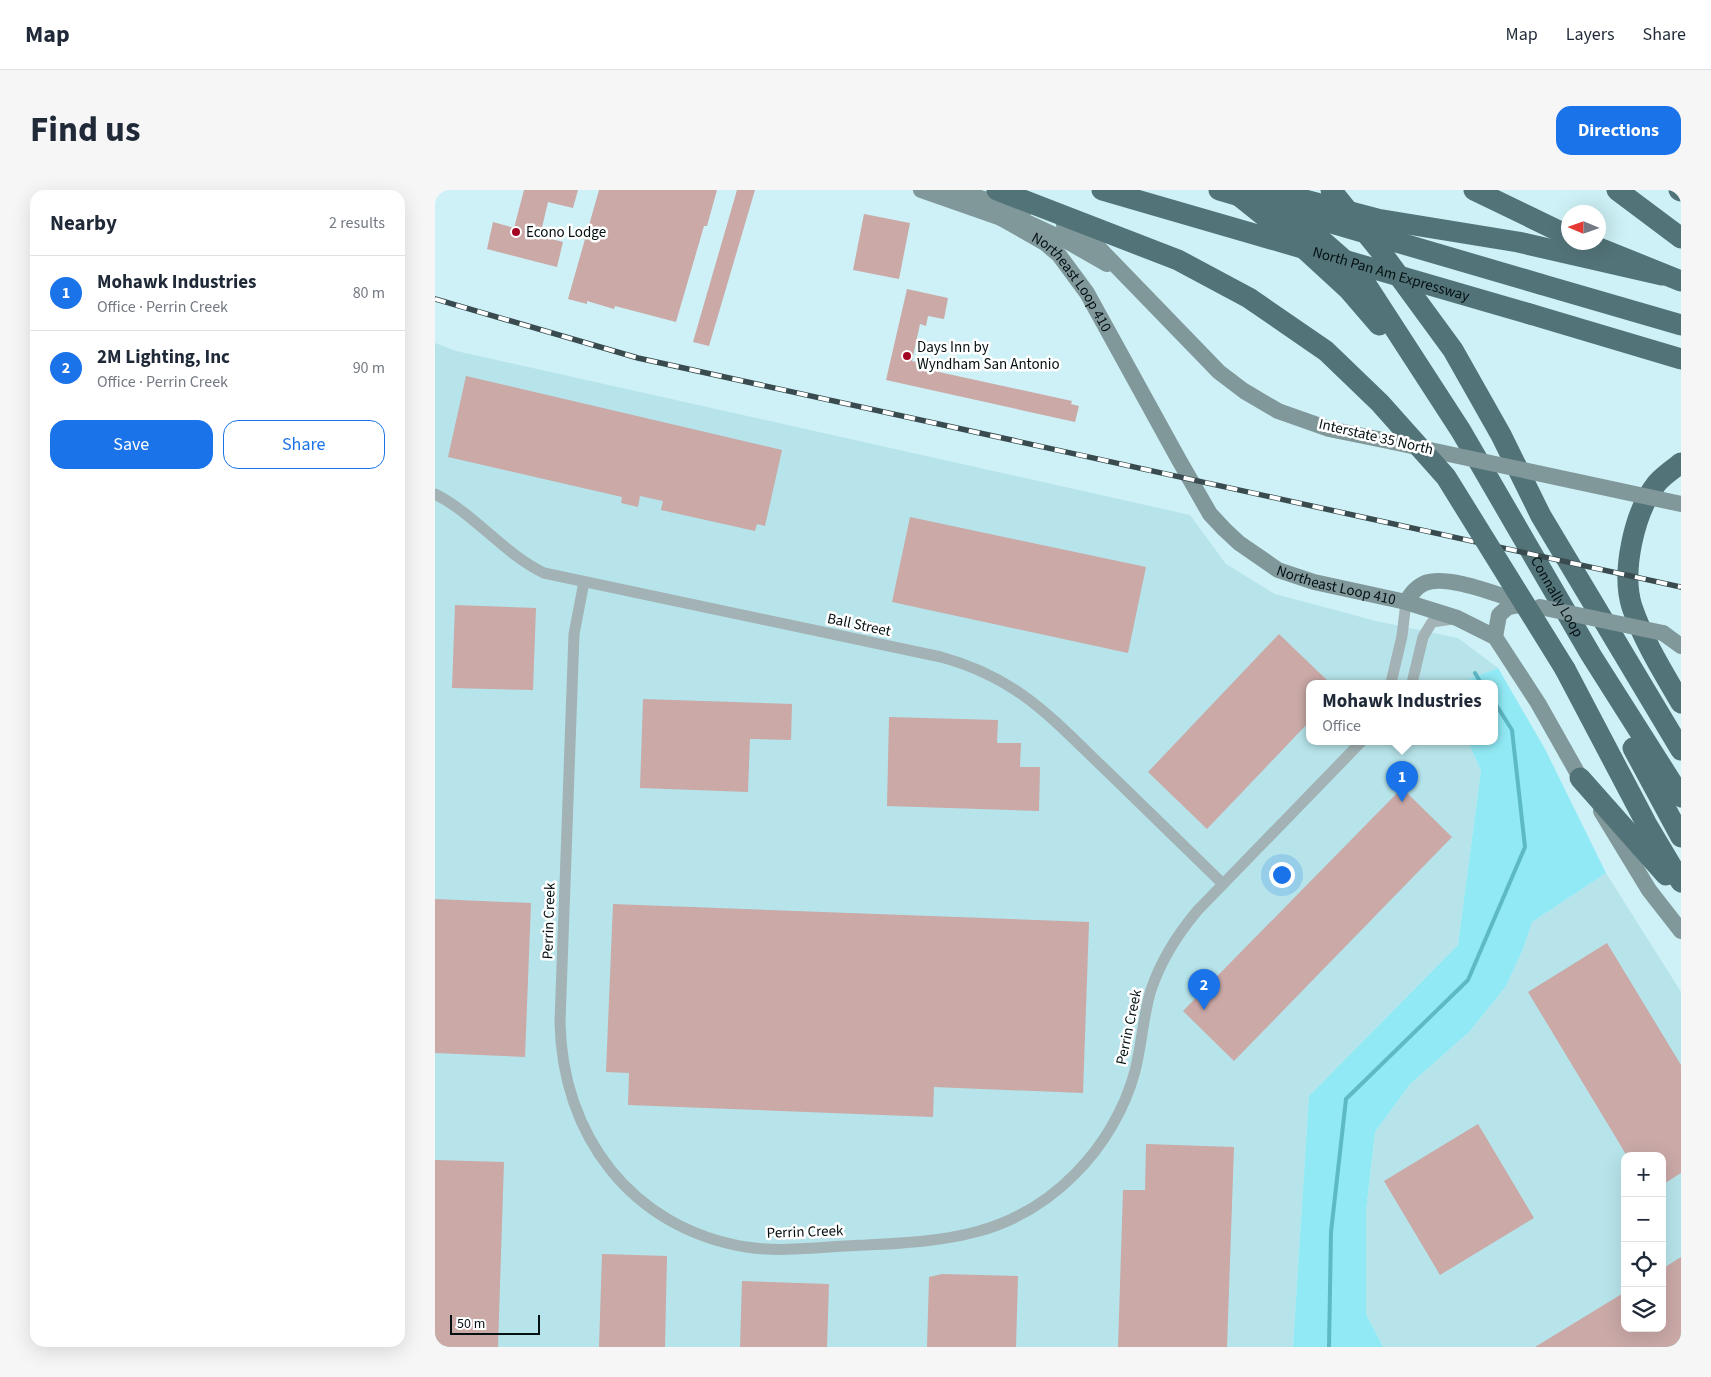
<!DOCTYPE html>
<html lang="en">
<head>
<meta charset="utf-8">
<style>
	:root { --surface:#fff; --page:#f6f6f7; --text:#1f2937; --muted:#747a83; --line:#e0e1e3; --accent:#1a73e8 }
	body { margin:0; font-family:"Source Sans 3",sans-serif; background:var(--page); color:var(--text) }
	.controls { position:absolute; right:15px; bottom:15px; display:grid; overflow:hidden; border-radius:10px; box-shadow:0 5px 20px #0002 }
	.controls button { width:45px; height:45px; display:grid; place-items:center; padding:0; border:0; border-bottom:1px solid var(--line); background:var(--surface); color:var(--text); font:25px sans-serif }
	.compass { position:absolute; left:1126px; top:15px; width:45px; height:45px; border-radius:50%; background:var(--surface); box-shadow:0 5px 20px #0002; rotate:272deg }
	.scale { position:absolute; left:15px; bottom:12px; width:90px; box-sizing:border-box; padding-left:5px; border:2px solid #041012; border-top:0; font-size:14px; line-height:18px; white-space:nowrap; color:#041012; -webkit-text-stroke:4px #fff; paint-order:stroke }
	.you { position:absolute; left:846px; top:684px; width:18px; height:18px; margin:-12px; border:4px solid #fff; border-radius:50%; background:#1a73e8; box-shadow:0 0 0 8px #1a73e833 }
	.badge { display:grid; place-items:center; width:32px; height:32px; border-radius:50%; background:var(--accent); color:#fff; font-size:16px; font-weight:700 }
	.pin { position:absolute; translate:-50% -41px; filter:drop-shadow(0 1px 2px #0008) }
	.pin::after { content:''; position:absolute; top:26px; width:18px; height:15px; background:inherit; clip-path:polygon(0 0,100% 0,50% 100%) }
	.popup { position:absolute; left:871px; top:490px; width:192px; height:65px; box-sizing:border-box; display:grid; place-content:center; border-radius:10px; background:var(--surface); filter:drop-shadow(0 1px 4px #0005); font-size:16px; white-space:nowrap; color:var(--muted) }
	.popup b { font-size:19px; color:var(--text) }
	.popup::after { content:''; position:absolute; left:50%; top:100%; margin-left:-10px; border:10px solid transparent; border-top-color:var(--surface) }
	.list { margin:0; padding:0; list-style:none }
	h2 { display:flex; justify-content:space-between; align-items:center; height:65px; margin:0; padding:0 20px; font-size:21px }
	h2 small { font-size:16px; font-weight:400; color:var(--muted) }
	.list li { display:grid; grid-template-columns:32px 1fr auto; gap:15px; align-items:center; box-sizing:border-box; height:75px; padding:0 20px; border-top:1px solid var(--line) }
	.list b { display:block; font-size:19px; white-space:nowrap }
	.list p { margin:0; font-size:16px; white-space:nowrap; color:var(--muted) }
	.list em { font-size:16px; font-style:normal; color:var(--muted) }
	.actions { display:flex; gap:10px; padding:15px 20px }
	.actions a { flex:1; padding:11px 0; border:1px solid var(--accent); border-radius:15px; text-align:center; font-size:18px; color:var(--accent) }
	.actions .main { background:var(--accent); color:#fff }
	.icon { flex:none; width:28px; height:28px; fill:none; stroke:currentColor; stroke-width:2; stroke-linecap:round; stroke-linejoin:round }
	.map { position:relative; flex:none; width:1246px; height:1157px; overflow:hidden; border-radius:15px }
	header { display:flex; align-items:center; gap:30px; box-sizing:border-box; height:70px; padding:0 25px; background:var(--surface); border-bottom:1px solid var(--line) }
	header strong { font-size:24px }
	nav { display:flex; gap:28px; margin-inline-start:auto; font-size:18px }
	.intro { display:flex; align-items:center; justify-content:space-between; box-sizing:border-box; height:120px; padding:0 30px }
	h1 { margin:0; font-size:35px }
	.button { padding:12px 22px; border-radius:15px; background:var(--accent); color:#fff; font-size:18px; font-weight:700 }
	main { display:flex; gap:30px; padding:0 30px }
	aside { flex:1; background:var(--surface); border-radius:15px; box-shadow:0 5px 20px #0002 }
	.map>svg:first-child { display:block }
	.built { fill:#b6e4ea; fill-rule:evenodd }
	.green { fill:#90e9f4 }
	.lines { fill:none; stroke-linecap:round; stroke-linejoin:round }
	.stream { stroke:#5cb9c5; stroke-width:4 }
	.building { fill:#caa9a7 }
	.minor { stroke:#a3b2b4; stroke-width:11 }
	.secondary { stroke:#81989a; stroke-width:16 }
	.motorway { stroke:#527378; stroke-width:21 }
	.rail-casing { stroke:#394b4e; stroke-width:5.5 }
	.rail { stroke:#fff; stroke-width:4; stroke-dasharray:11; stroke-linecap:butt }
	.secondary-bridge { stroke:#81989a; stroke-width:16 }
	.motorway-bridge { stroke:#527378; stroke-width:21 }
	.poi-dot { fill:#a30523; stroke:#fff; stroke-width:2 }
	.labels { text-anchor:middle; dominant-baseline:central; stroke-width:5; stroke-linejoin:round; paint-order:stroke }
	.poi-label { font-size:15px; fill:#041012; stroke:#fff; text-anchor:start }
	.street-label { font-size:15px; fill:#041012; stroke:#fff }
</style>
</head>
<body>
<header>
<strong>Map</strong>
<nav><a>Map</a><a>Layers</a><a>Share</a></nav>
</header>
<div class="intro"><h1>Find us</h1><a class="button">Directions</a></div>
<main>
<aside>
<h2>Nearby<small>2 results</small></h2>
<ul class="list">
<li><span class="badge">1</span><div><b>Mohawk Industries</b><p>Office · Perrin Creek</p></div><em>80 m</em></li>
<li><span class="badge">2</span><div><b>2M Lighting, Inc</b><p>Office · Perrin Creek</p></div><em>90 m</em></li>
</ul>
<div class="actions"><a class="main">Save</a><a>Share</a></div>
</aside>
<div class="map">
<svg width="1246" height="1157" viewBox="0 0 1246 1157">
	<rect width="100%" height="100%" fill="#cdf1f6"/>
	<path class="built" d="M0,153L21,161L755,325L791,374L840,404L941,431L1023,448L1063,478L1025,493H874V551H1033L1046,581L1023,755L874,906L858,1157H0Z
		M1171,683L1246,802V1157H948L931,1124V1020L940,942L975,894L1034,842L1071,796L1088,759L1097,732ZM1190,966H1227V1138H1190Z"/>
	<path class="green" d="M1063,478L1110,559L1171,683L1097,732L1088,759L1071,796L1034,842L975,894L940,942L931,1020V1124L948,1157H858L874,906L1023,755L1046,581L1033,551H1060V493H1025Z"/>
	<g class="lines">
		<path class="stream" d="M1040,483L1046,493
			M894,1157L896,1042L911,909L1033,790L1090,657L1077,540L1060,513"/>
	</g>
	<path class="building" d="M89,0H143L138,18L113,12L105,46L128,52L122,77L52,59L58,32L79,38Z
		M164,0H282L272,36H269L241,132L180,116L179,119L152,111V114L133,109Z
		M302,0H320L274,156L258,152Z
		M429,24L475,33L464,89L418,80Z
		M472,99L513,108L509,129L493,126L491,136L485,134L477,171L482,172L481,177L637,211L636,214L644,216L640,232L451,190Z
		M31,186L347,260L330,336L322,334L320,341L226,320L228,311L205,306L203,317L186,313L187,307L13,267Z
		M475,327L711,377L693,463L457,412Z
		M20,415L101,418L98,500L17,498Z
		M844,444L895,493H874V532L772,639L713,582Z
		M208,509L357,514L356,550L315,549L313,602L205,598Z
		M454,527L563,530L562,553H586L585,577H605L604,621L452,616Z
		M967,598L1017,647L799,871L748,821Z
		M0,709L96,713L90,867L0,863Z
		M178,714L654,732L648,903L499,897L498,927L193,915L194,883L171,882Z
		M1172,753L1246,875V983L1227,995V966H1192L1093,802Z
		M1043,934L1099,1028L1005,1085L949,991Z
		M711,954L799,957L792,1157H683L688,1000H710Z
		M0,970L69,972L63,1157H0Z
		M167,1064L232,1066L230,1157H164Z
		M1246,1067V1157H1100L1190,1102V1138H1227V1079Z
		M507,1084L583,1086L581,1157H492L494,1087Z
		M307,1091L394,1094L392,1157H305Z"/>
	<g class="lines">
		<path class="minor" d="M0,304C41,325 68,363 109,383L506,467C586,489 619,531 676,585C713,621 751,658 788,694
			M149,392L139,444L125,832C127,945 196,1038 311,1057C350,1063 392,1056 431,1055C513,1051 579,1046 640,984C668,956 690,919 700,881C707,854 708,826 716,800C726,770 742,745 762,721L927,551
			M956,493L967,446L971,412
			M977,493L988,447L997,432L1018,429"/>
		<g class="secondary">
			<path d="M486,0L566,28L589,31L630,50L672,74"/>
			<path d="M512,0L590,19"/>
			<path id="s1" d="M566,28L610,53L624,65L652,103L744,270L775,324L789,339L804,353L843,380L879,392L971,412L1022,428L1060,447L1103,513L1151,598"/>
			<path d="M629,35L660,54L784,182L809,201L843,221L894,239L958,252"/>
			<path d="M971,412C976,404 981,397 990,393C1013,384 1065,406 1089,413"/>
			<path d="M1228,443L1246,456"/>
			<path d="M1060,447L1064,425L1073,417L1091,414"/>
			<path d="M1166,621L1214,700L1246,741"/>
		</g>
		<g class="motorway">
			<path d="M896,0L947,63L1018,160L1066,245L1106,326L1246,560"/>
			<path d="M1039,0L1134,46"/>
			<path d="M1182,0L1246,48"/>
			<path d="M1244,0L1246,1"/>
			<path d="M803,5L864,54L913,99L944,135"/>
			<path id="s2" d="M850,18L923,82L1026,241L1156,465L1246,607"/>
			<path d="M1149,52L1246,91"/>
			<path d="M1105,94L1246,135"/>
			<path d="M1095,124L1246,169"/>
			<path d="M1246,273C1238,279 1228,286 1222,293C1199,322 1186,382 1197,417C1209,452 1228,482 1246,513"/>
			<path d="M1130,479L1211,633L1246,692"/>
			<path d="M1198,558L1246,647"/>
			<path d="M1145,588L1231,685"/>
		</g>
		<g class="rail-casing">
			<path id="rail" d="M0,109L203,168L1246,397"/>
		</g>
		<use href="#rail" class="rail"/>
		<path class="secondary-bridge" d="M958,252L1246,314
			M1105,417L1228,443"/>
		<g class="motorway-bridge">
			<path d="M562,0L743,70L814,108L891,161L945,213L1011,287L1130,479"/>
			<path id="s3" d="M667,0L1095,124"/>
			<path d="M784,0L1105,94"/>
			<path d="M832,0L942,29L1083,52L1227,85"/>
		</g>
	</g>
	<g class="poi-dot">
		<circle cx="81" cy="42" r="5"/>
		<circle cx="472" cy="166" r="5"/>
	</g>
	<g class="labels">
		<g class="poi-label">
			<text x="91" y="42">Econo Lodge</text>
			<text x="482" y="157">Days Inn by<tspan x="482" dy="17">Wyndham San Antonio</tspan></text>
		</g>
		<g class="street-label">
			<text stroke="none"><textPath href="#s3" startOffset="301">North Pan Am Expressway</textPath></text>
			<text stroke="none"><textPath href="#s1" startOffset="98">Northeast Loop 410</textPath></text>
			<text transform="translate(941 247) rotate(13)">Interstate 35 North</text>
			<text stroke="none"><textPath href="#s1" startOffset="518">Northeast Loop 410</textPath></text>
			<text stroke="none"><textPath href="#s2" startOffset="478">Connally Loop</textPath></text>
			<text transform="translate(424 435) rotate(12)">Ball Street</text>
			<text transform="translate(114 731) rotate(-88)">Perrin Creek</text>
			<text transform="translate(694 837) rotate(-78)">Perrin Creek</text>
			<text transform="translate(370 1042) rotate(-2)">Perrin Creek</text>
		</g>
	</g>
</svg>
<div class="controls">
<button>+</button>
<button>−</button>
<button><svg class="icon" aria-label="locate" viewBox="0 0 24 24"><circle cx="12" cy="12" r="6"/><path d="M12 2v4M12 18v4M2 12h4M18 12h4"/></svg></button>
<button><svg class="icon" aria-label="layers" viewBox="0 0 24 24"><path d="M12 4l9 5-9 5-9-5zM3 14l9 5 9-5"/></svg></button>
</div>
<svg class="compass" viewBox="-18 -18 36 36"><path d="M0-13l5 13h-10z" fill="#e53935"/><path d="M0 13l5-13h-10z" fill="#747a83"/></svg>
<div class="scale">50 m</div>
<div class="you"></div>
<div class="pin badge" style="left:967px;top:612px">1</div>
<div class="popup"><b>Mohawk Industries</b>Office</div>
<div class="pin badge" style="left:769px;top:820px">2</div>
</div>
</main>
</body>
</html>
